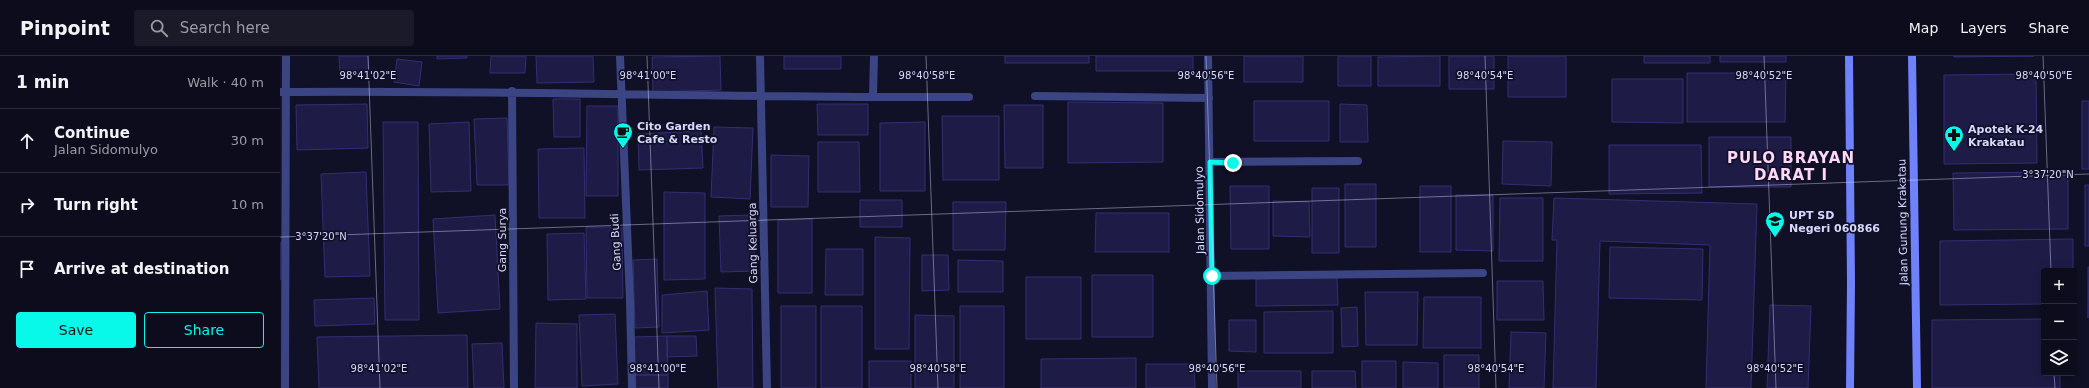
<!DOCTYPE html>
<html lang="en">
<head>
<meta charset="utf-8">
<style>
	:root { --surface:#0c0c1c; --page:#1a1a29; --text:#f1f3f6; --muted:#9a9ba3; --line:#2c2c3b; --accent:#08f8ea }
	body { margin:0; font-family:"DejaVu Sans",sans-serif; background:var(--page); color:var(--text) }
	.controls { position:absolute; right:12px; bottom:12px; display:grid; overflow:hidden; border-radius:4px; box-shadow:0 2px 10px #0003 }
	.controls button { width:36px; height:36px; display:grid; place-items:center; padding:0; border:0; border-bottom:1px solid var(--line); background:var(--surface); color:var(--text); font:20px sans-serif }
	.stop { position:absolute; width:12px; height:12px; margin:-9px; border:3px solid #08f8ea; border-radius:50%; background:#fff }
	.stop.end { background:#08f8ea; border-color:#fff; box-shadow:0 1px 4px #0008 }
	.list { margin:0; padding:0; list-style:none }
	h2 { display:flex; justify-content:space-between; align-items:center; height:52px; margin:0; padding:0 16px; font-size:17px }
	h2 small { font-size:13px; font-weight:400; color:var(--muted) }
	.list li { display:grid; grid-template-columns:26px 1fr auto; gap:12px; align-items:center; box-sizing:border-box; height:64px; padding:0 16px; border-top:1px solid var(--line) }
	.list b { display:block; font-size:15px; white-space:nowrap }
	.list p { margin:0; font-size:13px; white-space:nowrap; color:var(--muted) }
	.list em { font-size:13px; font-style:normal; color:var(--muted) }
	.actions { display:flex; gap:8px; padding:12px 16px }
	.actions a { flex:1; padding:9px 0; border:1px solid var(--accent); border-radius:4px; text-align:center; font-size:14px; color:var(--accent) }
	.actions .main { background:var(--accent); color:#111 }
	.icon { flex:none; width:22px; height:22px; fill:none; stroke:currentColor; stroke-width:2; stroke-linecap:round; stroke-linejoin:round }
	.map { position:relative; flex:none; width:1809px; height:332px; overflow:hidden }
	header { display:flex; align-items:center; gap:24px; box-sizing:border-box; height:56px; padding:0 20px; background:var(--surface); border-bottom:1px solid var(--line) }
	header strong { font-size:19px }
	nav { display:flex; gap:22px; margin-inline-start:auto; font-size:14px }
	.search { width:280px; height:36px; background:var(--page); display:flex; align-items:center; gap:10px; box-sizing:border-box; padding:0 14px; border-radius:4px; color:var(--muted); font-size:15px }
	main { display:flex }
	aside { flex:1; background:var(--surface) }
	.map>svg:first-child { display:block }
	.building { fill:#1e1c46; stroke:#322f72 }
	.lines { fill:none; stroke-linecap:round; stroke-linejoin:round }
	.service { stroke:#3c4583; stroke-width:8 }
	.minor { stroke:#3c4583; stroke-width:8 }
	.secondary { stroke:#7082fb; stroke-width:8 }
	.route { stroke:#08f8ea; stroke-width:5 }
	.ticks { fill:none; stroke:#d6d8fe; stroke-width:1; stroke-opacity:0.45 }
	.labels { text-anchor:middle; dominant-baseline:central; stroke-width:3.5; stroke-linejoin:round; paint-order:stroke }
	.poi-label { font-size:11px; font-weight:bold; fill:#d6d8fe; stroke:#101026; text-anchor:start }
	.street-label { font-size:11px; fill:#d6d8fe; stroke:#101026 }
	.district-label { font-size:15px; font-weight:bold; letter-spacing:1px; fill:#fed8f6; stroke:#101026 }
	.ticks-label { font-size:10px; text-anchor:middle; fill:#d6d8fe; stroke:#101026; stroke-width:3.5; stroke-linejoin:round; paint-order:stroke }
</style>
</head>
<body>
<header>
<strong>Pinpoint</strong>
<div class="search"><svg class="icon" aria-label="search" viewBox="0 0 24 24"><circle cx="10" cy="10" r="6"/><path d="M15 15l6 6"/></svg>Search here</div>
<nav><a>Map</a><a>Layers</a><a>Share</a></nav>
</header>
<main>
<aside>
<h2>1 min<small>Walk · 40 m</small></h2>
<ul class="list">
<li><svg class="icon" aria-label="ahead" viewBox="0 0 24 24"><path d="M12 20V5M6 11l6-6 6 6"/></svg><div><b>Continue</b><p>Jalan Sidomulyo</p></div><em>30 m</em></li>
<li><svg class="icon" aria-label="right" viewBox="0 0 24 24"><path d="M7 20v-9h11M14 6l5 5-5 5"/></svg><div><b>Turn right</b></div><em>10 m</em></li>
<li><svg class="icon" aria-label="arrive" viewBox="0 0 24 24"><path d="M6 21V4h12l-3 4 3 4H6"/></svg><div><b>Arrive at destination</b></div></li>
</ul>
<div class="actions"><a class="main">Save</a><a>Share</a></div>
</aside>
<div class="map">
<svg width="1809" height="332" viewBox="0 0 1809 332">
	<rect width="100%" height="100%" fill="#101026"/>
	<path class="building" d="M59,0H88L89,17L60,19Z
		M157,0H187V2L157,3Z
		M211,0H246L245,17H210Z
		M256,0H313L314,26L257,27Z
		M440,0L441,34L373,36L372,1Z
		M504,0H561V13H504Z
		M725,0H809V7H725Z
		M816,0H913V15H816Z
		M964,0H1023V26H964Z
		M1058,0H1091V30H1058Z
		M1160,0V30H1098V1Z
		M1169,0H1214V33H1169Z
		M1228,0H1286V41H1228Z
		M1364,0H1430V7H1364Z
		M1440,0H1506V6H1440Z
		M1674,0H1754L1674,1Z
		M117,3L142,6L139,30L114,26Z
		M1407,17H1506L1505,66H1407Z
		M1756,18L1757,107L1664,108V19Z
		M1332,23H1403V67L1332,66Z
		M273,43H300V81H274Z
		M974,45H1049V85H974Z
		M1802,45H1809V113H1802Z
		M788,46L883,47V106L788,107Z
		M87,48L88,92L17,94L16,49Z
		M537,48H588V79H538Z
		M1060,48L1087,49L1088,86H1060Z
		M724,49H763V112H725Z
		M307,50H338V140H306Z
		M662,60H719V124H663Z
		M227,62L229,129H197L194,63Z
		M103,66H138L139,264H105Z
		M189,66L191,135L151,136L149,68Z
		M645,66V135H600V67Z
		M434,71L473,72L470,143L431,141Z
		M421,75L423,112L359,114L358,78Z
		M1429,81H1511V131H1429Z
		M1223,85L1272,86L1271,130L1222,128Z
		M538,86H579L580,136H538Z
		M1329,89H1421L1422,137L1329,138Z
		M304,92L305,162H259L258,93Z
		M491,99L529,100L528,151H491Z
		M86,116L90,220L45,221L41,118Z
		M1788,116V173L1674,174L1673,117Z
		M1065,128H1096V191H1065Z
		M1805,129H1809V190H1805Z
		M950,130H989V193H951Z
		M1140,130H1171V196H1140Z
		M1032,132H1059V197H1032Z
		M384,136L425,137V223L384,224Z
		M1176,139H1213V195L1176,194Z
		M1220,142H1263V205H1219Z
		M1274,142L1477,148L1471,332H1426L1430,189L1320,185L1316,332H1273L1277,184H1272Z
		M580,144H622V171H580Z
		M993,145L1029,146L1030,181L993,180Z
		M673,146H726L725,194H673Z
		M816,157H889V196H815Z
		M215,159L220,253L158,257L153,163Z
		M473,159L475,215L441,216L439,160Z
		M532,163V237H498V164Z
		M306,171H342L343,242H307Z
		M304,177L306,243L268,244L267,178Z
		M595,181L630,182L629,293H595Z
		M1793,183V215H1764V248L1660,249V185Z
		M2,186L3,223H0V187Z
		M1330,191L1423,193L1422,244L1329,242Z
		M546,193H583V239H545Z
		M642,199H668L669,234L642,235Z
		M377,203L379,271L355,272L353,204Z
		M678,204L723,205V236H678Z
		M1808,211H1809L1808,262Z
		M812,219H873V281H812Z
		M746,221H801V283H746Z
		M1057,221L1058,249L976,250V223Z
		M1217,225H1263L1264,264H1217Z
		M435,232L472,233L473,332H438Z
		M427,235L429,274L382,277V239Z
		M1085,236H1138L1137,289H1086Z
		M1144,241H1201V292H1143Z
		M94,242L95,268L35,270L34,244Z
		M1490,249L1531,250L1528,332H1487Z
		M501,250H536V332H501Z
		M541,250H582V332H541Z
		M680,250H724V332H680Z
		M1077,251L1078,290L1062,291L1061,252Z
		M1053,255V297H984V256Z
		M335,258L338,328L302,330L299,259Z
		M635,259L674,260V332H635Z
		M1764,263V317H1780V332H1652V264Z
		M949,264H976V296L949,295Z
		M256,267L297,268V332H255Z
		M1231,276L1266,277L1264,332H1229Z
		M187,279L188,332H39L37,281Z
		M387,280H416L417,300L387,301Z
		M387,280L388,319H354V281Z
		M222,287L224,332H194L192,288Z
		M1164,299H1199V332H1164Z
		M856,302V332H761V303Z
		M589,305H631V332H589Z
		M1082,305H1116V332H1082Z
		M1123,306L1158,307V332H1123Z
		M866,308H914L915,332H866Z
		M958,315H1021V332H958Z
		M1032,315H1075L1076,332H1032Z
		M354,319H388V332H355Z"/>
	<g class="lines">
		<path class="service" d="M930,106L1078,105"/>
		<path class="minor" d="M340,0L350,245L352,332
			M480,0L487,332
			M928,0L932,332
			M232,35L234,332
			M0,36C230,34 460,42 689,41
			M755,40L929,42
			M593,41L594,0
			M932,220L1203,217
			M5,332L6,0"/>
		<path class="secondary" d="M1569,0L1571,227L1570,332
			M1632,0L1637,332"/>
	</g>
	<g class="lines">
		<path class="route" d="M932,220L930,106L953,107"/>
	</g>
	<path class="ticks" d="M88,0L100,332M367,0L379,332M646,0L658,332M926,0L937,332M1205,0L1216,332M1484,0L1496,332M1763,0L1771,215M0,181L1809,118M1774,317L1775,332"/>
	<defs>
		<g id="cafe-pin" transform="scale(1)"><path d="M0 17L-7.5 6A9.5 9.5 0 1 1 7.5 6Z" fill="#08f8ea" stroke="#101026"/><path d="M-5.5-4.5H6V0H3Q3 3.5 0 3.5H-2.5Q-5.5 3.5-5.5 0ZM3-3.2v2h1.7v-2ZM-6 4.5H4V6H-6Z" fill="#111"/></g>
		<g id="pharmacy-pin" transform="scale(1)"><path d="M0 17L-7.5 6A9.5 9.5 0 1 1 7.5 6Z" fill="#08f8ea" stroke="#101026"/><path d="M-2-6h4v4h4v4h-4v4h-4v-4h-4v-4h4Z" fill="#111"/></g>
		<g id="school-pin" transform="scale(1)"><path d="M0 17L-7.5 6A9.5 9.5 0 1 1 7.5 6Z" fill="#08f8ea" stroke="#101026"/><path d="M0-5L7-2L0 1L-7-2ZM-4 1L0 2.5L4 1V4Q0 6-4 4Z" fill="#111"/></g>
	</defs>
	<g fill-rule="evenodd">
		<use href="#cafe-pin" x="343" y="76"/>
		<use href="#pharmacy-pin" x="1674" y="79"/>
		<use href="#school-pin" x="1495" y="165"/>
	</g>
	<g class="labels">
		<g class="poi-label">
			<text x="357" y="70">Cito Garden<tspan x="357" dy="13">Cafe &amp; Resto</tspan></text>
			<text x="1688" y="73">Apotek K-24<tspan x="1688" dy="13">Krakatau</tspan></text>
			<text x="1509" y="159">UPT SD<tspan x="1509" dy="13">Negeri 060866</tspan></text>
		</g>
		<g class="street-label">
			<text transform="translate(920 154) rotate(-91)">Jalan Sidomulyo</text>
			<text transform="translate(1623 166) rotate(-91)">Jalan Gunung Krakatau</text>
			<text transform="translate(222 184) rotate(-90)">Gang Surya</text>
			<text transform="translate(336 186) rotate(-93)">Gang Budi</text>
			<text transform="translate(473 187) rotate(-91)">Gang Keluarga</text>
		</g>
		<g class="district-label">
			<text x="1511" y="102">PULO BRAYAN<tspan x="1511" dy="17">DARAT I</tspan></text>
		</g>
	</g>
	<g class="ticks-label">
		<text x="88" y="23">98°41'02"E</text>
		<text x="368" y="23">98°41'00"E</text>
		<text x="647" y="23">98°40'58"E</text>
		<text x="926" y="23">98°40'56"E</text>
		<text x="1205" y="23">98°40'54"E</text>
		<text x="1484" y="23">98°40'52"E</text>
		<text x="1764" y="23">98°40'50"E</text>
		<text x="1768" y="122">3°37'20"N</text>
		<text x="41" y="184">3°37'20"N</text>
		<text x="99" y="316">98°41'02"E</text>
		<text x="378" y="316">98°41'00"E</text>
		<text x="658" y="316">98°40'58"E</text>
		<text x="937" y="316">98°40'56"E</text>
		<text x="1216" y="316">98°40'54"E</text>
		<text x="1495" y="316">98°40'52"E</text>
	</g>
</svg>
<div class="controls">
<button>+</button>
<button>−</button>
<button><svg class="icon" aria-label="layers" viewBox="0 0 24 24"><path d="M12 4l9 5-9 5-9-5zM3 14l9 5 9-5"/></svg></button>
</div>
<div class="stop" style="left:932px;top:220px"></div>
<div class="stop end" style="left:953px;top:107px"></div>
</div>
</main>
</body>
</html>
